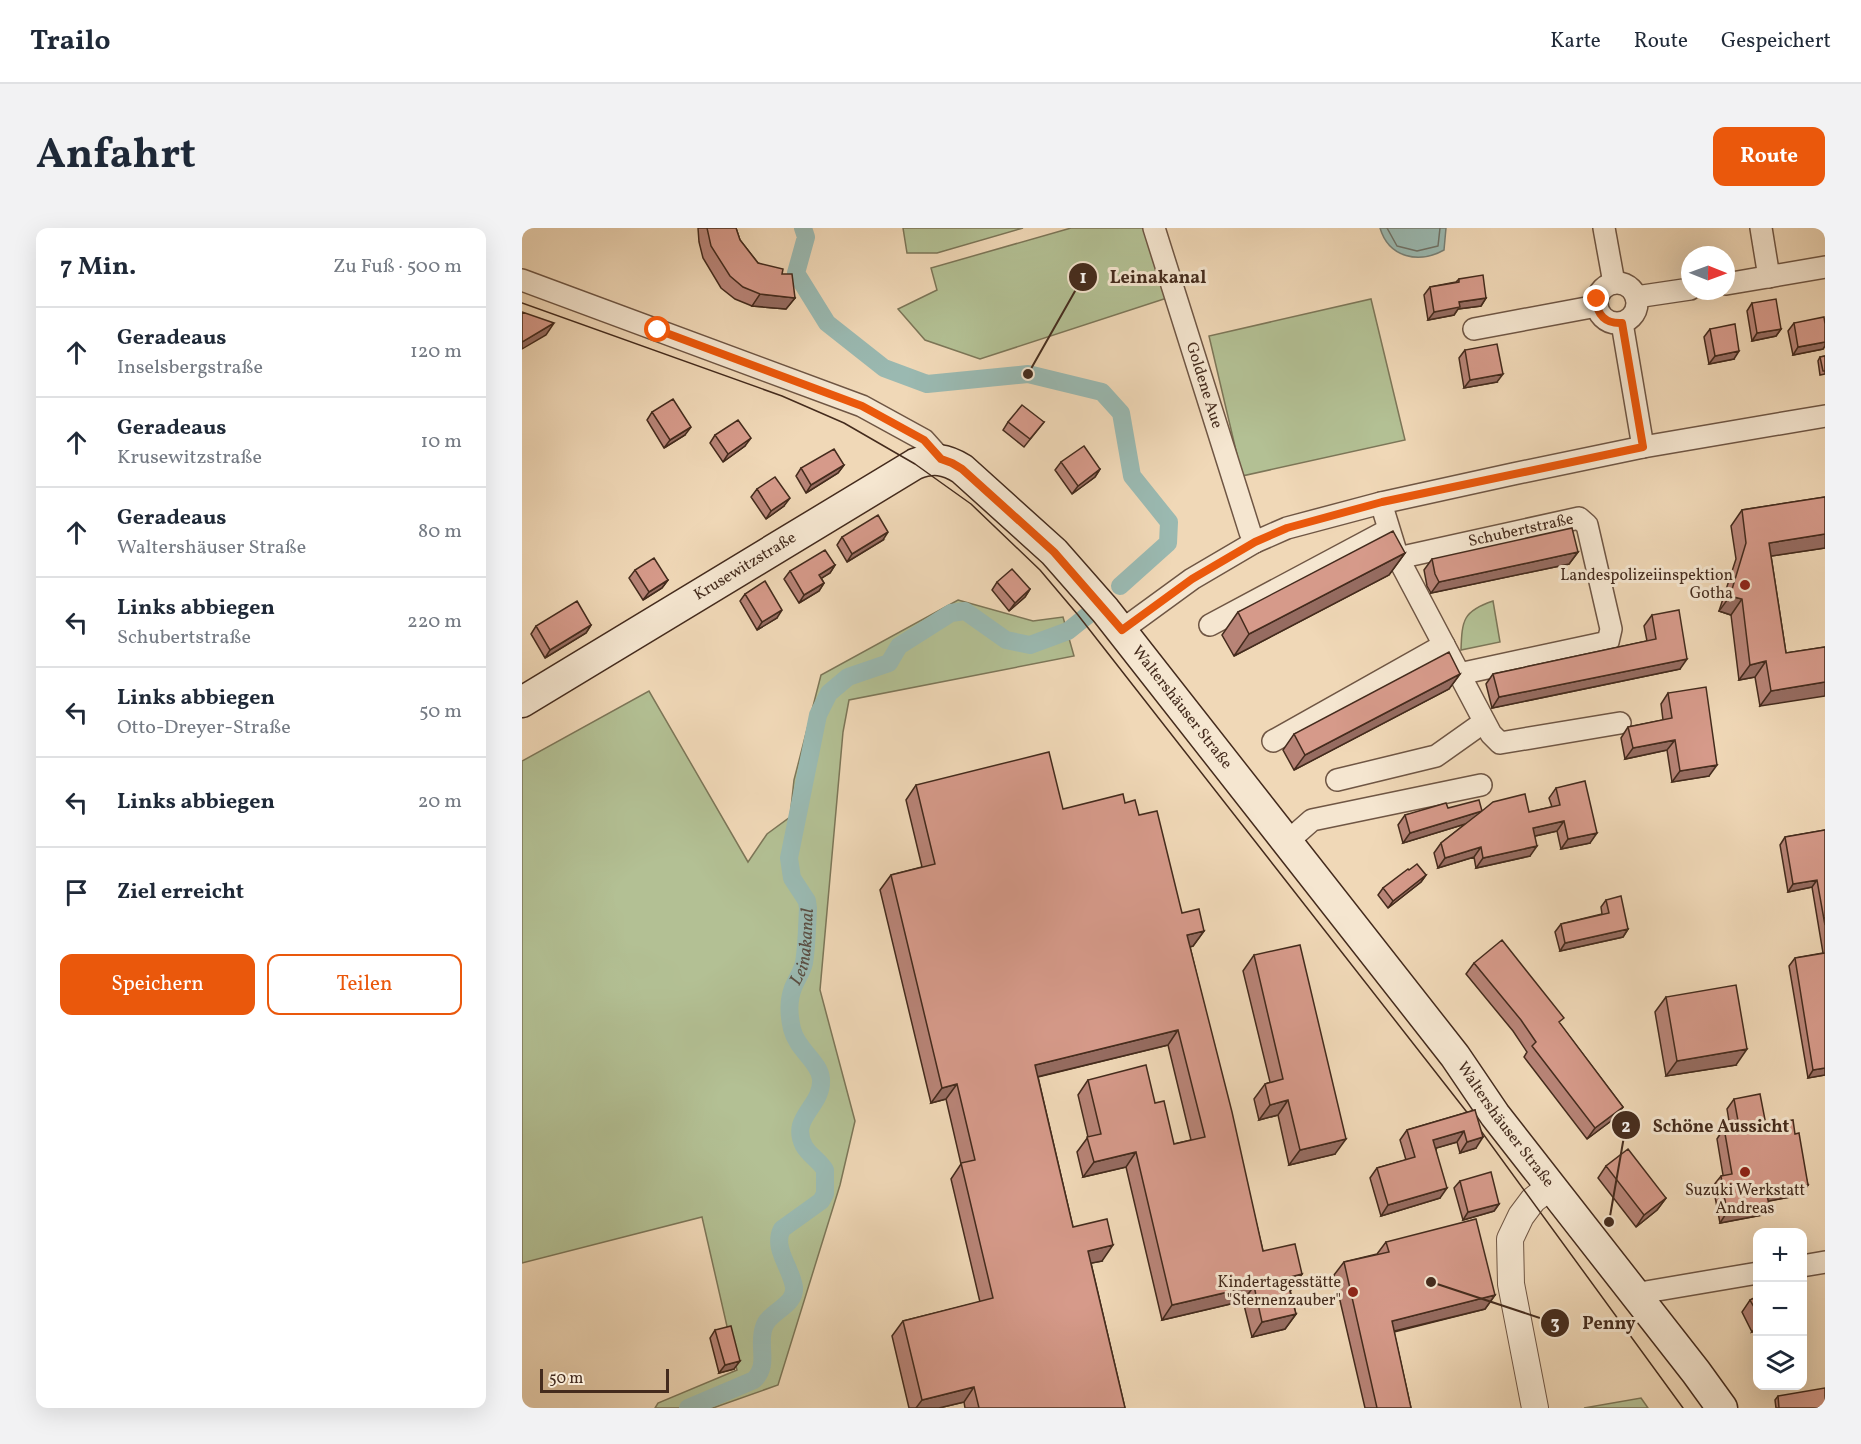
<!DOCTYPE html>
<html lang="de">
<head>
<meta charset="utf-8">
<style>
	:root { --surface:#fff; --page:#f2f2f3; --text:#1f2937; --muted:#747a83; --line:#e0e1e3; --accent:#ea580c }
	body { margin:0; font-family:Vollkorn,serif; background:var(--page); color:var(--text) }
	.controls { position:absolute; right:18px; bottom:18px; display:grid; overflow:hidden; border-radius:12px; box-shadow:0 6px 24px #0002 }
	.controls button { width:54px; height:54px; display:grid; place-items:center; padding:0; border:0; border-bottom:2px solid var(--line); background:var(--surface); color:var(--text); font:30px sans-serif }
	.compass { position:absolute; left:1159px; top:18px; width:54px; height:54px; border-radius:50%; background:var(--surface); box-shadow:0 6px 24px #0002; rotate:91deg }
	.scale { position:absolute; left:18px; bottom:15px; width:129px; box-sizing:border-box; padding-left:6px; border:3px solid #442b1d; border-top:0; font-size:16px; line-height:21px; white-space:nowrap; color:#442b1d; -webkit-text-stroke:4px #f5e6d0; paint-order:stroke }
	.stop { position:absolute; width:18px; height:18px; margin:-14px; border:4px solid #ea580c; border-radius:50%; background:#fff }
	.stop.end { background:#ea580c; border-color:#fff; box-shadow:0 2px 6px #0008 }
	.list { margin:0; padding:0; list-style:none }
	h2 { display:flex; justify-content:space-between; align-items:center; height:78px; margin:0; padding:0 24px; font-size:26px }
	h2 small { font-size:20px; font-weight:400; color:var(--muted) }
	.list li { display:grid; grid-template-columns:39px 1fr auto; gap:18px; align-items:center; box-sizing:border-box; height:90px; padding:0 24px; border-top:2px solid var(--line) }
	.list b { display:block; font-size:22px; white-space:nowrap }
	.list p { margin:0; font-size:20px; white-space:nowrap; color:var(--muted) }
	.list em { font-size:20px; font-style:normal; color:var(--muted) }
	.actions { display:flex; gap:12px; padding:18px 24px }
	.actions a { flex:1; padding:14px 0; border:2px solid var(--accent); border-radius:12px; text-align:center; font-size:21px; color:var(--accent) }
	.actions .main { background:var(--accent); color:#fff }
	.icon { flex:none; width:33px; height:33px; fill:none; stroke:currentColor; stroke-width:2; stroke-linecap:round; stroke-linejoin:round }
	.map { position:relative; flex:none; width:1303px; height:1180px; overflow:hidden; border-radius:12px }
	header { display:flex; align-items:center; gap:36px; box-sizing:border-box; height:84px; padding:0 30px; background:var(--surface); border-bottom:2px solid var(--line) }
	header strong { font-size:28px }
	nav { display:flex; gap:33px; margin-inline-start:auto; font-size:21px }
	.intro { display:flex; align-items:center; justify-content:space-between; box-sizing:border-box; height:144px; padding:0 36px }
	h1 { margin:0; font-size:42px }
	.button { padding:15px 27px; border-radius:12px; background:var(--accent); color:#fff; font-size:21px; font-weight:700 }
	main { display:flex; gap:36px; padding:0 36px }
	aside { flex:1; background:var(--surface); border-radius:12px; box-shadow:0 6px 24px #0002 }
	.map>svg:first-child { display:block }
	.green { fill:#b3c094; stroke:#7c7658; stroke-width:1.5 }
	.water { fill:#9ab9b1; stroke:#788076; stroke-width:1.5 }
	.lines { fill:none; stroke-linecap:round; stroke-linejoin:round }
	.shore { stroke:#6f7267; stroke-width:1.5 }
	.canal { stroke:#9ab9b1; stroke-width:18 }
	.minor-casing { stroke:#6f5644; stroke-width:24 }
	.tertiary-casing { stroke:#6f5644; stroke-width:28 }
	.secondary-casing { stroke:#442b1d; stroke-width:33 }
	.minor { stroke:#f5e6d0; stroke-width:21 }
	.tertiary { stroke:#f5e6d0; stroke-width:26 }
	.secondary { stroke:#f5e6d0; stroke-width:30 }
	.tram { stroke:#442b1d; stroke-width:1.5 }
	.wall { fill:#b88477; stroke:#442b1d; stroke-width:1.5 }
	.shaded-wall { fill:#966c61; stroke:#442b1d; stroke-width:1.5 }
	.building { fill:#d69a8a; stroke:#442b1d; stroke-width:1.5 }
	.route { stroke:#ea580c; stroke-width:8 }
	.poi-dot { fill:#8f2418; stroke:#f5e6d0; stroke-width:2 }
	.labels { text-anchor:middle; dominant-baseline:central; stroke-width:6; stroke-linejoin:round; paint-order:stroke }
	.street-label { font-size:16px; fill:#442b1d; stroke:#f5e6d0 }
	.poi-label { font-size:16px; fill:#442b1d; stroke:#f5e6d0; text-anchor:end }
	.water-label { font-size:18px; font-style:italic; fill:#5a4e42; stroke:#f5e6d0 }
	.leader { fill:none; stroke:#442b1d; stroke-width:2 }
	.callout-dot { fill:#442b1d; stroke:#f5e6d0; stroke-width:2 }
	.mark-label { font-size:18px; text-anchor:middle; font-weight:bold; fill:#fff }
	.callout-label { font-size:18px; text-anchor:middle; font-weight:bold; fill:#442b1d; stroke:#f5e6d0; stroke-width:6; stroke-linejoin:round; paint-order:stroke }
</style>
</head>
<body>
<header>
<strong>Trailo</strong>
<nav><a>Karte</a><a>Route</a><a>Gespeichert</a></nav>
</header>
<div class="intro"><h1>Anfahrt</h1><a class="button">Route</a></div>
<main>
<aside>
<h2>7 Min.<small>Zu Fuß · 500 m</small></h2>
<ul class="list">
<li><svg class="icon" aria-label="ahead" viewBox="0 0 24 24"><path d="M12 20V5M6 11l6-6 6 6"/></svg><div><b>Geradeaus</b><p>Inselsbergstraße</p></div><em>120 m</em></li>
<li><svg class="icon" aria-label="ahead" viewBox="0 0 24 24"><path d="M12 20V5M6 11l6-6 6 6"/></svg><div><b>Geradeaus</b><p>Krusewitzstraße</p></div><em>10 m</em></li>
<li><svg class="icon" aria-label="ahead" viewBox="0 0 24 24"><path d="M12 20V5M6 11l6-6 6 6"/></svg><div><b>Geradeaus</b><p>Waltershäuser Straße</p></div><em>80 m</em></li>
<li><svg class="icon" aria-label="left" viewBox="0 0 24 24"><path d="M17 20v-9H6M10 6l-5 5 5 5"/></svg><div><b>Links abbiegen</b><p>Schubertstraße</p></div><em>220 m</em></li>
<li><svg class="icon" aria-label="left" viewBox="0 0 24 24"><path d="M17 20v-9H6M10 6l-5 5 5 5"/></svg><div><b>Links abbiegen</b><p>Otto-Dreyer-Straße</p></div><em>50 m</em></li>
<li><svg class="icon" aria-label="left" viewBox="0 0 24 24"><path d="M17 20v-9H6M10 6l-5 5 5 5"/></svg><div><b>Links abbiegen</b></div><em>20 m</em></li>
<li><svg class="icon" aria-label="arrive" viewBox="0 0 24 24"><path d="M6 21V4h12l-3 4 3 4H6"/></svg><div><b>Ziel erreicht</b></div></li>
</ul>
<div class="actions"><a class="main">Speichern</a><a>Teilen</a></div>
</aside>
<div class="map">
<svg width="1303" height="1180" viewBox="0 0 1303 1180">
	<rect width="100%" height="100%" fill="#f0d8b7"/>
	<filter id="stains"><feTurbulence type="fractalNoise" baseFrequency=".00333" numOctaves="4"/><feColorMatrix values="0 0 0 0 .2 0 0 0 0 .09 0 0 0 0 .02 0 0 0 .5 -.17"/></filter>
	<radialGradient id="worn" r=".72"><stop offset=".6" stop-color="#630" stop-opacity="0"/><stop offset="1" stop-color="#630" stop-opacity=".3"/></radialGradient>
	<path class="green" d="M381,0H501L415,25H385Z
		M549,0H622L645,70L458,131L403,112L376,81L415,62L409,40Z
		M849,71L883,212L720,248L687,108Z
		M436,372L511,393L541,389L552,428L327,472L321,504L298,762L333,893L318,957L256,1157L191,1180H133L136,1175L215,1142L180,989L0,1035V533L127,463L226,634L245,606L268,589L272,552L299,447Z
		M971,373L978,414L939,422C940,392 941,383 971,373Z
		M1119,1170L1126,1180H1062Z"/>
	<path class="water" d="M858,0H924L922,22C897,36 867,30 858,0Z"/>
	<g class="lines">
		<path class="shore" d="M865,0L875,18L895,23L916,18L918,0"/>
		<g class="canal">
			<path d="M281,0L284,9L274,45L305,95L362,140L405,156L506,146L580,164L599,185L610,248L647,294L646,315L598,358"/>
			<path id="s1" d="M166,1180L232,1152C248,1136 235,1118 242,1099C247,1083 274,1078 272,1059C269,1039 250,1020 260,1001L299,973L303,966V942C298,933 287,927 282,918C267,889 301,879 299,851C298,834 275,822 270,801C267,788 266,773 271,760C274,752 280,744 282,735C285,717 285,698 286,680L285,673L270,650L267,630L296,487L307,465L326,449L367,435L377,418L429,385L443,383L484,412L508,417L546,403L566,387"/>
		</g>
		<g class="minor-casing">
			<g id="minor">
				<path id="s2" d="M632,0L728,304L733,314"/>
				<path d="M1082,0L1092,55"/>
				<path d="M1239,0L1247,49"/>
				<path d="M0,52L340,178L402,212L419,231"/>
				<circle cx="1095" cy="75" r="20"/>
				<path d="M1204,56L1303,39"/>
				<path d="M1114,69L1168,61"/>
				<path d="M1100,95L1121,219"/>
				<path d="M952,101L1075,78"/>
				<path d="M859,275L876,330L969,506L978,515L1098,495"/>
				<path id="s3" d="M876,330L1057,290L1065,297L1089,401L1086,414L937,446"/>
				<path d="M688,397L866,302"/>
				<path d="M600,402L670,351L733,314L765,300L859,275L991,246L1121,219L1303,188"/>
				<path d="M751,513L922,417"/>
				<path d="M815,552L914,528L962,494"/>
				<path d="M765,614L790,592L959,557"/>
				<path d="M1280,1038L1303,1034"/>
				<path d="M1112,1066L1236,1045"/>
			</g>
		</g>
		<g class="tertiary-casing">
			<path id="tertiary" d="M1013,1180L989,1056L988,1011L999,988L1011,972L1029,958"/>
		</g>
		<g class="secondary-casing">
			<g id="secondary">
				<path id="s4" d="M0,474L393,236C411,229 424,231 440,241L532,324L583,382L933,828L973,887L1174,1144L1200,1180"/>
			</g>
		</g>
		<use href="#minor" class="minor"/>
		<use href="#tertiary" class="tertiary"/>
		<use href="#secondary" class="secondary"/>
		<path class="tram" d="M0,75L260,168L322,195L393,236L449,276L518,342L556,387L951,892L1161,1180"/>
	</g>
	<path class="wall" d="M176,0H214L218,12L236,35L260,46L273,70L264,81L230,78L213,71L199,60L181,30L177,14Z
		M937,51L964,70L959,78L936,81L932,87L906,92L902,67L908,59L934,54Z
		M1230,75L1259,101L1254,108L1230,113L1225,83Z
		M1272,95L1303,96V118L1301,121L1271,127L1266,103Z
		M1188,101L1212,131L1187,136L1182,109Z
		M943,122L975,154L942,160L937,130Z
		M1303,128V146L1298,147L1296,133L1298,129Z
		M130,184L163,207L142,220L125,192Z
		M486,194H522L502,219L481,202Z
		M193,207L223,218L201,234L188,215Z
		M539,234L578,241L573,249L550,266L533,242Z
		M322,237L316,245L284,265L274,248L279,240Z
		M235,261L262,278L244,291L229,269Z
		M1303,269V320L1249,328L1264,425L1303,419L1238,478L1233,449L1217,452L1209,387L1197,383L1214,331L1209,298L1220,282Z
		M320,309L361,312L325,334L315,317Z
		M1056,324L1047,336L909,365L905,358L902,342L910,331Z
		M883,325L867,347L712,428L700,407L716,384Z
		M313,337L308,345L299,350L302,355L297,363L277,375L262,351L268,343Z
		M113,342L146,352L140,360L121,372L107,350Z
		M475,354L508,361L503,369L487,383L470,362Z
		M223,366L255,390L235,402L218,373Z
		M1130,387L1158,441L970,480L964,456L971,446L1125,413L1122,398Z
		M69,397L64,405L23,430L9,406L14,398Z
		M938,446L927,461L772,542L761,522L772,506Z
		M1146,465L1187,548L1150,554L1145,522L1103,531L1099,510L1106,499L1141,492L1139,476Z
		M394,557L541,581L603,575L617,587L660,685L682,703L671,718L668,719L741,1023L780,1046L769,1062H768L774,1086L763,1101L730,1109L721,1073L640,1092L604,939L561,949L555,924L566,909L556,867L566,852L633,875L652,916L669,912L646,817L516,849L551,999L580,1033L569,1035L603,1180H443L442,1174L417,1180H387L370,1108L381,1093L458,1074L429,951L439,936L424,871L409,875L358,662L369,647L400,639L384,572Z
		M1034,560L1068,615L1039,621L1035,603L1013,608L1008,628L954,640L952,629L916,640L912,625L919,615L943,596L881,615L876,597L883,587L926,580L960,583L1007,584L1030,579L1027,570Z
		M1303,602V847L1286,850L1267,738L1273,730L1301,725L1290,659L1266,664L1258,617L1263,609Z
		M904,647L899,654L866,680L856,667L861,660Z
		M1084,672L1106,701L1101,709L1038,723L1033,704L1039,696L1080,686L1079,679Z
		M732,727L813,926L767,937L756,887L737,892L732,871L743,856L748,854L721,743Z
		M952,735L1038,796L1101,879L1093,890L1065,911L1002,829L1005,824L991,803L944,746Z
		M1144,769L1214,837L1144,848L1133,784Z
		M1212,871L1244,897L1273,906L1286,957L1279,967L1246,973L1240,987L1198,995L1191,958L1199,948L1201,947L1195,911L1202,900L1208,899L1205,881Z
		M953,882L954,920L938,925L935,914L914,920L918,970L859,988L848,950L855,940L884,932L878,912L885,902Z
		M1084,938L1144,970L1135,982L1114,999L1076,950Z
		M938,953L977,976L972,983L941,992L932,960Z
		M864,1014L973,1067L963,1081L872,1104L889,1180H843L812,1047L822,1034L855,1026Z
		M1236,1068V1102L1230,1104L1220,1084L1228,1072Z
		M193,1102L212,1141L197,1145L188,1110Z
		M1256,1168L1303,1180H1254L1253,1172Z"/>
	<path class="shaded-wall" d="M238,66L273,70L264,81L230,78Z
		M964,70L959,78L936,81L932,87L906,92L912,84L937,74Z
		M32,95L24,107L0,121V114Z
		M1259,101L1254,108L1230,113L1235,105Z
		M1303,114V118L1301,121L1271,127L1276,119Z
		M1217,123L1212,131L1187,136L1193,128Z
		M981,146L975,154L942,160L948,152Z
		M169,199L163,207L142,220L148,212Z
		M229,210L223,218L201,234L206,226Z
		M322,237L316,245L284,265L289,257Z
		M578,241L573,249L550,266L556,258Z
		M268,270L262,278L244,291L249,283Z
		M366,304L361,312L325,334L330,326Z
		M1303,306V320L1236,330L1247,315Z
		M1056,324L1047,336L909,365L917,354Z
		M883,325L867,347L712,428L727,406Z
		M313,337L308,345L292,355L297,347Z
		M146,352L140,360L121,372L127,364Z
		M302,355L297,363L277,375L282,367Z
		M508,361L503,369L487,383L493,375Z
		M1208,368L1220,371L1209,387L1197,383Z
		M260,382L255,390L235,402L240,394Z
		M69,397L64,405L23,430L28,422Z
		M1165,431L1158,441L970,480L977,469Z
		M1244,433L1233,449L1217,452L1228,437Z
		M938,446L927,461L772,542L783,527Z
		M1303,454V468L1238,478L1249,463Z
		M1153,512L1145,522L1103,531L1111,520Z
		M1195,537L1187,548L1150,554L1158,543Z
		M960,583L953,593L881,615L888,605Z
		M1042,593L1035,603L1004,610L1011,600Z
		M1075,605L1068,615L1039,621L1046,611Z
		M1015,618L1008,628L954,640L961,630Z
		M959,619L952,629L916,640L923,630Z
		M904,647L899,654L866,680L871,673Z
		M1295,652L1290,659L1266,664L1271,656Z
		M1106,701L1101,709L1038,723L1043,715Z
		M682,703L671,718L654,722L665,707Z
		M656,802L646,817L502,852L513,837Z
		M1225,821L1214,837L1144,848L1155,833Z
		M1303,840V847L1286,850L1291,842Z
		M435,856L424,871L409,875L420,860Z
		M766,872L756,887L737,892L748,877Z
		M1101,879L1093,890L1065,911L1073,900Z
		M942,903L935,914L904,923L911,912Z
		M961,909L954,920L938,925L945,914Z
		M824,911L813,926L767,937L778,922Z
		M614,924L604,939L561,949L572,934Z
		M1286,957L1279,967L1242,974L1247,963Z
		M925,960L918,970L859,988L866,977Z
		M1144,970L1135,982L1114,999L1122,987Z
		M977,976L972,983L941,992L946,984Z
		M1247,977L1240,987L1198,995L1205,984Z
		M591,1017L580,1033L555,1038L566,1023Z
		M780,1046L769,1062H768L760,1074L768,1049Z
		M732,1058L721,1073L640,1092L650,1077Z
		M973,1067L963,1081L860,1106L870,1093Z
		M774,1086L763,1101L730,1109L740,1094Z
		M1236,1097V1102L1230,1104Z
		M218,1133L212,1141L197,1145L203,1137Z
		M452,1159L442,1174L417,1180H394L400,1172Z"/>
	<path class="building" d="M185,0H214L218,12L236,35L261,41L260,46H270L273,70L238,66L221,59L208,48L189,18Z
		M961,47L964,70L937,74L938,79L912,84L908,59L937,54V51Z
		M1254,71L1259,101L1235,105L1230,75Z
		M0,84L32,95L0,114Z
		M1302,89L1303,96V114L1276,119L1272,95Z
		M1213,96L1217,123L1193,128L1188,101Z
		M975,116L981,146L948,152L943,122Z
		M1303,128V143H1301L1298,129Z
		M151,171L169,199L148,212L130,184Z
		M500,177L522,194L508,211L486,194Z
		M216,192L229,210L206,226L193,207Z
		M562,218L578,241L556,258L539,234Z
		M312,221L322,237L289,257L279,240Z
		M253,249L268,270L249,283L235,261Z
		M1303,269V306L1247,315L1264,425L1303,419V454L1249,463L1244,433L1228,437L1220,371L1208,368L1224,315L1220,282Z
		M356,287L366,304L330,326L320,309Z
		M1050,300L1056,324L917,354L913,346L910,331Z
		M871,303L883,325L727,406L716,384Z
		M303,322L313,337L297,347L302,355L282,367L268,343Z
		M132,330L146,352L127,364L113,342Z
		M490,341L508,361L493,375L475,354Z
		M243,353L260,382L240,394L223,366Z
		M55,373L69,397L28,422L14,398Z
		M1157,382L1165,431L977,469L971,446L1134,411L1130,387Z
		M927,424L938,446L783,527L772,506Z
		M1184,459L1195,537L1158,543L1153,512L1111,520L1106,499L1150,490L1146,465Z
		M527,524L541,581L601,566L603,575L613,572L617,587L635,583L660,685L677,681L682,703L665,707L710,884L741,1023L773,1016L780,1046L768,1049L770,1059L767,1060L774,1086L740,1094L732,1058L650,1077L614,924L572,934L565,909L579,906L566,852L624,837L633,875L642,873L652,916L683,909L656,802L513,837L551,999L585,991L591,1017L566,1023L603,1180H457L452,1159L400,1172L381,1093L471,1070L439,935L453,932L435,856L420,860L369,647L413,636L394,557Z
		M1063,553L1075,605L1046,611L1042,593L1011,600L1015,618L961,630L959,619L923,630L919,615L960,583L888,605L883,587L924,575L926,580L957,572L960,583L971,574L1003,566L1007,584L1038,577L1034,560Z
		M1303,602V697L1295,652L1271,656L1263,609Z
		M895,636L904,647L871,673L861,660L886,641L887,642Z
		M1099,668L1106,701L1043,715L1039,696L1087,685L1084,672Z
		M980,712L1042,790L1037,794L1101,879L1073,900L1010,818L1014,814L999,792L952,735Z
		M778,717L824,911L778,922L766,872L748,877L743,856L761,851L732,727Z
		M1303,725V840L1291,842L1273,730Z
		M1214,757L1225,821L1155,833L1144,769Z
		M1238,866L1244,897L1271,892L1273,906L1277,905L1286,957L1247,963V966L1245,967L1247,977L1205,984L1199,948L1210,946L1202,900L1217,898L1212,871Z
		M953,882L961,909L945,914L942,903L911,912L925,960L866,977L855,940L893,929L885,902Z
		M1106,921L1144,970L1122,987L1084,938Z
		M969,944L977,976L946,984L938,953Z
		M954,991L973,1067L870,1093L889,1180H855L822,1034L867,1024L864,1014Z
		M1236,1068V1086L1228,1072Z
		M209,1098L218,1133L203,1137L193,1102Z
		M1303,1160V1180H1257L1256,1168Z"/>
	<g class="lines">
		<path class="route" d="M136,102L340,178L402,212L419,231L430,235L440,241L532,324L600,402L670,351L733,314L765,300L860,274L1121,219L1100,95C1084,96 1074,87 1075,71"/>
	</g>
	<g class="poi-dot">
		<circle cx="1223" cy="357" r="6"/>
		<circle cx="1223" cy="944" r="6"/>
		<circle cx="831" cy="1064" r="6"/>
	</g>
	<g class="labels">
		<g class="street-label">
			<text stroke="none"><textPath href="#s2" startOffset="165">Goldene Aue</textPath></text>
			<text stroke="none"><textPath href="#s3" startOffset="126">Schubertstraße</textPath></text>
			<text stroke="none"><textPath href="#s4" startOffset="261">Krusewitzstraße</textPath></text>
			<text stroke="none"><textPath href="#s4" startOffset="834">Waltershäuser Straße</textPath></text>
			<text stroke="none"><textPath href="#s4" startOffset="1362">Waltershäuser Straße</textPath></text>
		</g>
		<g class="poi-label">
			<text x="1211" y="348">Landespolizeiinspektion<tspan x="1211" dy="18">Gotha</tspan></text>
			<text x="1223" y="963" text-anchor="middle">Suzuki Werkstatt<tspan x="1223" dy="18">Andreas</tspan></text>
			<text x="819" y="1055">Kindertagesstätte<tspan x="819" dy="18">"Sternenzauber"</tspan></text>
		</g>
		<g class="water-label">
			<text stroke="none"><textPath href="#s1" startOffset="568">Leinakanal</textPath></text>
		</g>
	</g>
	<path class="leader" d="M506 146L561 49M1087 994L1104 897M909 1054L1033 1095"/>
	<g class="callout-dot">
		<circle cx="506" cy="146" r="6"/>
		<circle cx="1087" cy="994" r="6"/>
		<circle cx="909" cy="1054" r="6"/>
		<circle cx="561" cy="49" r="15"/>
		<circle cx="1104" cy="897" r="15"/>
		<circle cx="1033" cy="1095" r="15"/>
	</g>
	<g class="mark-label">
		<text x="561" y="55">1</text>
		<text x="1104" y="904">2</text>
		<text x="1033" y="1101">3</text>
	</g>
	<g class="callout-label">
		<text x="636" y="55">Leinakanal</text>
		<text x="1199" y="904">Schöne Aussicht</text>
		<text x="1087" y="1101">Penny</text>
	</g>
	<rect width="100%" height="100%" filter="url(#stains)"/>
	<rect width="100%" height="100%" fill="url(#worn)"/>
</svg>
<div class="controls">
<button>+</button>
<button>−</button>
<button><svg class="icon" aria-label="layers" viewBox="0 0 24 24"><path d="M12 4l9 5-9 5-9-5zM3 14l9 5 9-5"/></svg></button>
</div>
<svg class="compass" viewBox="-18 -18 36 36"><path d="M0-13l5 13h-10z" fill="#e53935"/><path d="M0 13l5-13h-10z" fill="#747a83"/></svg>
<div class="scale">50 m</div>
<div class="stop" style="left:136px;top:102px"></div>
<div class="stop end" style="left:1075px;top:71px"></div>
</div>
</main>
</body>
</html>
